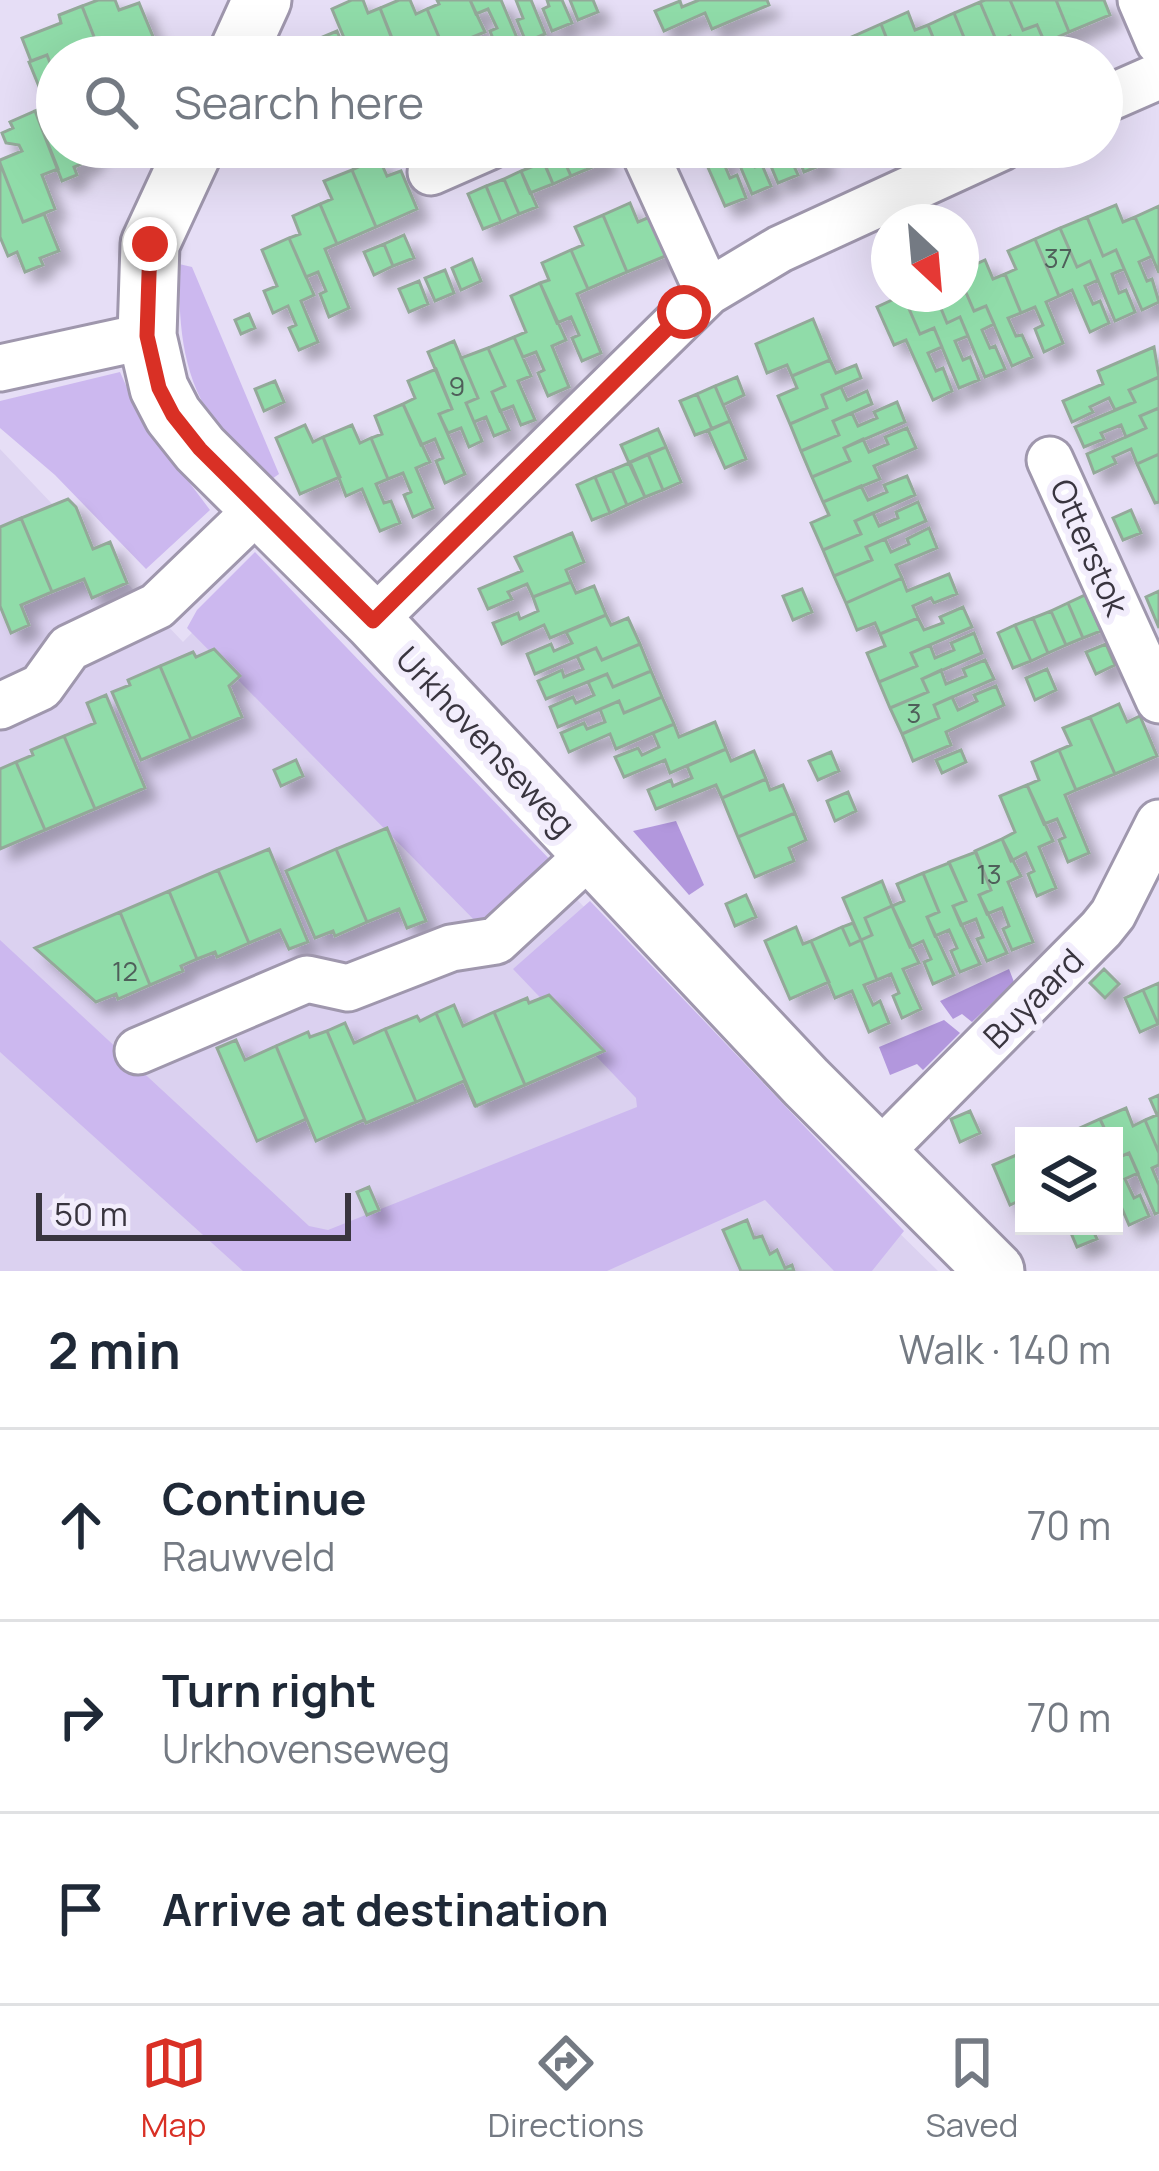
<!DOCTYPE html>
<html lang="en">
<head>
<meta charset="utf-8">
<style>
	:root { --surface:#fff; --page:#f2f2f3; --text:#1f2937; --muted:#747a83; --line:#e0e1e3; --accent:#d93025 }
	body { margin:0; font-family:Manrope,sans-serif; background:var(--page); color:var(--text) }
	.controls { position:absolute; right:36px; bottom:36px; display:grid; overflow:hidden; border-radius:0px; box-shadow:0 12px 48px #0002 }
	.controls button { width:108px; height:108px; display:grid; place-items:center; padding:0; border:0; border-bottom:3px solid var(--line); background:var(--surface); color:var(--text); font:60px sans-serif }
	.compass { position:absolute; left:871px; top:204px; width:108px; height:108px; border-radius:50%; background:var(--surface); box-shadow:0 12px 48px #0002; rotate:154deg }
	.scale { position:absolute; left:36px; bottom:30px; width:315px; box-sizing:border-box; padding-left:12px; border:6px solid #39353f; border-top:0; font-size:33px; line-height:42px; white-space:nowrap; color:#39353f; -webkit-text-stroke:9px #f2edfc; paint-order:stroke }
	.stop { position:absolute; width:36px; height:36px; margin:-27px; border:9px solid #d93025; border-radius:50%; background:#fff }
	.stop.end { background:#d93025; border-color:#fff; box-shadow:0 3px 12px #0008 }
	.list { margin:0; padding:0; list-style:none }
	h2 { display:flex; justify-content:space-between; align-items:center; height:156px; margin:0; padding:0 48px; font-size:51px }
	h2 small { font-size:39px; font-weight:400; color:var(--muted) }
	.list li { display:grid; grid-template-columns:78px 1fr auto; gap:36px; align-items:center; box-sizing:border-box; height:192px; padding:0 48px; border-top:3px solid var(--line) }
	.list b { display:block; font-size:45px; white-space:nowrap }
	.list p { margin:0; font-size:39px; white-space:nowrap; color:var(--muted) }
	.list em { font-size:39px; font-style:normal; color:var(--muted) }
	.icon { flex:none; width:66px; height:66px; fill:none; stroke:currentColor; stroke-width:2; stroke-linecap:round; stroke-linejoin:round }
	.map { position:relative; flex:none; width:1159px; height:1271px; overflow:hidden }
	.search { position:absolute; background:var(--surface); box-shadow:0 12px 48px #0002; left:36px; right:36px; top:36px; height:132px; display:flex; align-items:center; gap:30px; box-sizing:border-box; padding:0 42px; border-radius:66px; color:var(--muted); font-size:45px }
	.sheet { height:732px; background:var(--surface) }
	nav { display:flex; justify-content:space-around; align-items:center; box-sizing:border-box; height:168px; border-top:3px solid var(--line); background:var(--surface); font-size:33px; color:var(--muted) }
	nav a { display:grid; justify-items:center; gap:6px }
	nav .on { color:var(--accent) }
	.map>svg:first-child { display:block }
	.built { fill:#dbd1f0 }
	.green { fill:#ccb8ef }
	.forest { fill:#b297dd }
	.building { fill:#90dca9; stroke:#93a999; stroke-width:3; filter:url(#shadow) }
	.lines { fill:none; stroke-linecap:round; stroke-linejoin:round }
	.minor-casing { stroke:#9f97ad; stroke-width:51 }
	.tertiary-casing { stroke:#9f97ad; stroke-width:63 }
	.minor { stroke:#fff; stroke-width:45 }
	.tertiary { stroke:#fff; stroke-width:57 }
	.route { stroke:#d93025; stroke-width:15 }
	.labels { text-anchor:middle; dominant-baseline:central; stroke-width:12; stroke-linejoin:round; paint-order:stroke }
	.number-label { font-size:27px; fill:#4f5f5a }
	.street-label { font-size:33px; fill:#39353f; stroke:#f2edfc }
</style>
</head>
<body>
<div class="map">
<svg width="1159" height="1271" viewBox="0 0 1159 1271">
	<defs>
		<filter id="shadow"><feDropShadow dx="11" dy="11" stdDeviation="6" flood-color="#0004"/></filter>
	</defs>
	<rect width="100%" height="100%" fill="#e6def6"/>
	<path class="built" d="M0,449L183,642L258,565L834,1169L938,1271H0Z"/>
	<path class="green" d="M179,264L192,267L279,474L272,479C253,460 228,440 212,418C180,371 179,318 179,264Z
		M120,372L140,417L210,510L146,569L55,475L0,428V401Z
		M255,552L557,867L485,931L187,628L197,610Z
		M590,901L904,1231L872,1271H834L765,1200L607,1271H243L0,1052V940L309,1226L328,1230L637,1107L636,1098L513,969Z"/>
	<path class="forest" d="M676,821L704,885L689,895L633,831Z
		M1009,969L1014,982L972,1022L962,1014L953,1019L940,1001Z
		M944,1020L960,1033L923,1070L917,1064L890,1075L879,1047Z"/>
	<path class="building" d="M98,0H115L119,10L139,3L154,39L135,47L139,54L132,57H102L82,6Z
		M352,0H363L368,13L380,8L396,48L374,57H352L332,9Z
		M399,0H410L416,14L427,9L444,49L431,57H399L380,8Z
		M437,0H470L485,32L470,38L478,57H463L457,43L444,49L427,9L439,4Z
		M470,0H501L520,45L499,54L490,31L497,28L488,9L476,14Z
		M516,0H531L545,34L526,42L517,20L523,18Z
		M547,0H562L572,23L552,31L543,9L549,6Z
		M570,0H593L598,12L578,20Z
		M699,0H767L769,5L712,29L705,13L664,31L655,11L680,1L682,7Z
		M985,0H1010L1023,30L1037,25L1045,43L1031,48L1035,57H1019L1010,36L997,42L980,2Z
		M1010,0H1056L1069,32L1058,37L1066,56L1074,57H1051L1037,25L1023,30Z
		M1056,0H1104L1110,15L1069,32Z
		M980,2L997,42L1010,36L1018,54L988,57L984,47L970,52L954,13Z
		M82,6L102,57H57V81L47,55L31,61L22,38L61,23L59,15Z
		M908,12L915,30L928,25L941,57H894L881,24Z
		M954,13L970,52L984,47L988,57H941L928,25Z
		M881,24L894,57H863L854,36Z
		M337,31L348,57H328L320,38Z
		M854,36L863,57H832L828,47Z
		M47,55L57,81V100L55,96L42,94L29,62Z
		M57,103V147H102L88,153L91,160L74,167L77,175L62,181L35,111Z
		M35,111L58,169L42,175L55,209L23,222L0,163V160L22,151L19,145L6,143L2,133L13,128L10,122Z
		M558,147H579L588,169L571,176Z
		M558,147L571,176L553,184L538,149Z
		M579,147H600L606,161L588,169Z
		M699,147H732L735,153L722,159L730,178L737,175L746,198L725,206Z
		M732,147H747L755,167L762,165L771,186L752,194Z
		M763,147H778L782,156L788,153L798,175L778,183Z
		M794,147H816L824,164L804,172Z
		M379,158L387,176L401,171L417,209L376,227L352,170Z
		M544,162L553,184L530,193L521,171Z
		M0,163L23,222L44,214L59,251L40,258L43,265L25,272L17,252L8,256L0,237Z
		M352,170L376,227L337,244L320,204L332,199L324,181Z
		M521,171L537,207L519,214L504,179Z
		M504,179L519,214L501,222L486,186Z
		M486,186L501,222L483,229L468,194Z
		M630,203L638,222L652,216L668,255L627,272L603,215Z
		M320,204L337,244L325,249L349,308L329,317L320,294L326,291L318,272L306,277L289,238L300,234L293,216Z
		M1116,205L1123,222L1135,217L1152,256L1139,262L1147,281L1152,279L1159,302L1142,310L1116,250L1103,256L1087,217Z
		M1159,206V273L1135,217Z
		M603,215L627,272L588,289L571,250L583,245L575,227Z
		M1087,217L1103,256L1116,250L1124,269L1112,274L1119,293L1126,290L1135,312L1115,321L1090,261L1077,267L1060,228Z
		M1060,228L1077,267L1090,261L1098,280L1085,286L1093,304L1100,301L1109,323L1090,332L1072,290L1059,296L1035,239Z
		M404,235L414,258L393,266L384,244Z
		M289,238L314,295L301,301L318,342L299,350L289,328L296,325L288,306L273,313L264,291L277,286L262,250Z
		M1035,239L1059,296L1046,302L1063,343L1044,352L1035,329L1043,325L1035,307L1021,313L1005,274L1016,269L1008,251Z
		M384,244L393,266L374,275L364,252Z
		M571,250L588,289L577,294L601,353L582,361L572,338L579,335L571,317L557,323L540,283L549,280L542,263Z
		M472,259L481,281L461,290L452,268Z
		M985,260L993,279L1005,274L1021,313L1008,318L1016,336L1022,335L1032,357L1012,366L986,306L974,311L961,281V271Z
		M445,270L454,293L435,301L425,278Z
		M419,281L428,304L409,312L399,289Z
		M961,281L974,311L986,306L994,324L982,330L990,348L995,346L1005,369L985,377L960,317L947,323L935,294H961Z
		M540,283L566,340L552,346L569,387L548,396L538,373L544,370L536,352L523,357L514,337L526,332L511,296Z
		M935,294L947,323L960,317L968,336L955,341L963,360L970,357L979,380L959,388L934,328L920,334L903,295Z
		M903,295L920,334L934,328L942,347L928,353L936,371L943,368L952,391L933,400L906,340L894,345L877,307Z
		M249,314L255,328L241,334L235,320Z
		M813,319L830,360L792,376L787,365L767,373L756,344Z
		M514,337L531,376L518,381L535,420L521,425L513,406L500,411L492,392L505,386L488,348Z
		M454,341L478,398L466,403L482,441L469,447L461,428L448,433L439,414L452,409L428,352Z
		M1154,347L1159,377L1129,390L1135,402L1115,410L1109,398L1090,407L1093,412L1072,422L1063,401L1103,384L1098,371Z
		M488,348L505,386L492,392L509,430L494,436L486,417L474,422L466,403L478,398L461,358Z
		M830,360L836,373L856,365L861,378L822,395L827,408L790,424L778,396L797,388L792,376Z
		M436,369L452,409L439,414L465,474L445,483L436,461L443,458L435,439L421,445L403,404L415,398L408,381Z
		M737,377L744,395L723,405L715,386Z
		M1159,377V408L1140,416L1146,428L1126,437L1121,425L1101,433L1104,439L1084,447L1075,427L1135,402L1129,390Z
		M275,381L284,402L264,411L255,389Z
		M715,386L730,421L712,429L697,394Z
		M841,387L847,400L867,391L872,404L833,421L839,435L801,451L790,424L827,408L822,395Z
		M697,394L712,429L695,435L680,401Z
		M897,402L905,422L844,448L850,461L812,477L801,451L839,435L833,421L852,413L858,426L877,418L874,412Z
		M403,404L430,462L416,468L433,508L413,517L404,495L411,492L403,473L388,479L371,438L382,434L375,416Z
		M1159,408V454L1137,464L1131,449L1113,457L1116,463L1094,473L1087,454L1146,428L1140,416Z
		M730,421L746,459L725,468L708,430Z
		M305,425L313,442L323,437L340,477L300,494L276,438Z
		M352,425L360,443L371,438L388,479L376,484L384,503L391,501L400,523L380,531L362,489L346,496L323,437Z
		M907,428L916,448L874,466L880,479L823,502L812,477L850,461L844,448L863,439L869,452L888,444L885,437Z
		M658,429L666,447L629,463L621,445Z
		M666,447L681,482L663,490L648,454Z
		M648,454L663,490L645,497L630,462Z
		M1159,454V502L1155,503L1137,464Z
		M629,463L645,497L627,505L612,470Z
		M612,470L627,505L610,513L595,477Z
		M907,476L915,495L855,521L861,534L823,550L811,523L829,515L823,502L861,486L868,500L887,492L884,485Z
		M595,477L610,513L592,520L577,485Z
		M68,499L76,507L93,549L110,542L127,583L92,598L84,579L52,592L21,518Z
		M918,502L926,521L866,547L872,560L834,576L823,550L861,534L855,521L873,513L879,526L898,518L896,512Z
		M1131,510L1141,533L1123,540L1113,518Z
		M21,518L52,592L21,605L29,625L11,633L0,606V527Z
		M929,528L937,548L896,565L902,578L846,603L834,576L872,560L866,547L885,539L891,552L909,544L907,539Z
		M572,533L584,562L566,570L571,582L533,597L527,584L508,592L512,599L488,609L479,589L522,571L515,557Z
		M949,574L957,594L934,603L931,598L913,606L918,618L880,634L875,623L857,630L846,603L902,578L907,591Z
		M571,582L576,593L594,586L606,615L550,638L544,625L502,644L493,623L518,613L520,619L538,611L533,597Z
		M802,589L812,612L793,620L783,596Z
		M1159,591V628L1146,597Z
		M1085,595L1101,631L1083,638L1068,603Z
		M1068,603L1083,638L1066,645L1051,611Z
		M963,607L972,627L911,653L917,666L879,682L867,653L885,646L880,634L918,618L924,630L943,623L940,617Z
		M1051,611L1066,645L1048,653L1033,618Z
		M606,615L611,625L628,618L640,644L602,660L596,648L535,674L527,654L551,644L554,651L572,643L566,632Z
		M1033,618L1048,653L1031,661L1015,625Z
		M1015,625L1031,661L1013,668L998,633Z
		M974,633L982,653L922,679L928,692L890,708L879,682L917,666L911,653L930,645L935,658L954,650L951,643Z
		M640,644L651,671L613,687L607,674L546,699L538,681L562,670L564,677L583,669L577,656L596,648L602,660Z
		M1106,644L1115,665L1096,674L1086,652Z
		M214,649L240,676L229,686L242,717L191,739L160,666L193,652L196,657Z
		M985,660L994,679L934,705L939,718L902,734L890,708L928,692L922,679L941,670L946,684L966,676L963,669Z
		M160,666L191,739L141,760L112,692L130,685L128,680Z
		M1047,669L1056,690L1035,700L1026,678Z
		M651,671L662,697L624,713L619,701L558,727L550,707L573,697L576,703L594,695L588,682L607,674L613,687Z
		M996,686L1004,705L946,732L951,745L913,761L902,734L939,718L934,705L952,697L958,710L977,701L974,695Z
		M106,695L145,788L95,809L64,736L95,723L87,703Z
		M662,697L674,724L616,749L610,734L569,752L561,733L584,723L587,729L605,722L600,709L619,701L624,713Z
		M1119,704L1127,722L1140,716L1157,756L1115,774L1090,717Z
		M1090,717L1115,774L1076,790L1059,750L1071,745L1063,728Z
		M715,722L726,749L670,773L665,760L624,777L615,757L638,748L642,755L659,747L653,733L674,724L679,737Z
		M64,736L95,809L45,830L16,762L33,755L31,750Z
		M726,749L731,761L754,751L766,779L722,798L716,785L656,809L648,790L671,780L673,786L692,778L687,766Z
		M961,750L966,762L942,773L936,760Z
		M1059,750L1076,790L1065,795L1089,853L1068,862L1059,840L1065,837L1057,819L1044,824L1027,785L1039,780L1032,762Z
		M831,752L839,771L818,780L809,761Z
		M296,760L303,776L281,786L274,770Z
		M16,762L45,830L0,849V769Z
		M766,779L770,790L783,785L795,813L738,837L722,798Z
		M1027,785L1053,841L1039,847L1056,888L1037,896L1028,874L1034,871L1026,853L1011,861L1002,839L1015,832L1000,796Z
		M848,792L856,811L835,821L827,801Z
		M795,813L806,840L789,848L794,861L755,877L738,837Z
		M387,828L426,921L407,928L399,909L367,922L336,849Z
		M1002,839L1021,876L1008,882L1033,942L1012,950L1003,929L1009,926L1002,908L987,914L979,895L991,890L975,851Z
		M269,849L308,942L289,949L280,930L249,943L218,870Z
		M336,849L367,922L335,936L333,931L315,938L286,871Z
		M976,852L991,890L979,895L1007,953L987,961L977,939L983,937L976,919L961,925L953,906L966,901L949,862Z
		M949,863L966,901L953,906L980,964L960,972L951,951L957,948L949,930L935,936L927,917L939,912L923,873Z
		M218,870L249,943L217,957L215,952L197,959L169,891Z
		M923,873L939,912L927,917L954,975L933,984L924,962L931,959L923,941L910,947L892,906L904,901L897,884Z
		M882,881L892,906L865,918L872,935L861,940L843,898Z
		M169,891L197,959L181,966L183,971L150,985L120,912Z
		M746,895L756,917L735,926L726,904Z
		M892,906L919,963L903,969L921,1009L902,1018L893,996L899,993L891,974L877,980L861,940L872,935L865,918Z
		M120,912L150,985L118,999L116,994L96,1002L35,948Z
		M853,923L861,940L850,945L842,927Z
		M796,927L803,944L811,941L829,982L790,999L765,941Z
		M842,927L850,945L861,940L877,980L864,985L873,1005L880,1001L889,1023L869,1032L852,991L835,998L811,941Z
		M1104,969L1119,984L1105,998L1090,983Z
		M1159,983V1024H1158L1143,990Z
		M1143,990L1158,1024L1140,1032L1125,998Z
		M549,995L604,1051L525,1085L494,1012L527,998L529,1003Z
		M454,1005L463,1026L494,1012L525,1085L476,1106L436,1013Z
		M436,1013L476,1106H475L464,1081L416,1102L385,1029L417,1016L420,1021Z
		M345,1023L354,1043L385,1029L416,1102L366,1123L327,1031Z
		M327,1031L366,1123L364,1120L316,1141L276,1046L308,1032L310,1037Z
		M236,1040L245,1060L276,1046L306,1119L257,1141L217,1048Z
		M1159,1095V1153L1145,1120L1157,1115L1150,1099Z
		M1126,1108L1133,1126L1145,1120L1159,1153V1165L1152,1168L1159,1185V1212L1155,1214L1129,1153L1117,1158L1114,1136H1108L1100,1119Z
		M970,1111L980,1133L960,1142L951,1119Z
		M1100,1119L1108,1136H1075L1073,1131Z
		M1114,1151L1117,1158L1129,1153L1138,1173L1125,1179L1134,1198L1140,1195L1149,1216L1129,1225L1114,1190Z
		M1021,1153L1024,1202L1023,1199L1010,1205L993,1165Z
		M369,1187L379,1210L367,1215L357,1192Z
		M747,1220L754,1238L762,1236L770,1254L777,1250L785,1268L792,1265L794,1271H741L723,1230Z
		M1068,1226H1091L1097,1239L1077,1247Z"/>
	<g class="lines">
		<g class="minor-casing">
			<path id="minor" d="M1141,0L1159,42
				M1102,101L1159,76
				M642,147L708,292
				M431,172L488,147
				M0,368L147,336
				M1050,460L1159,700
				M373,621L708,292L780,249L1002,147
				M0,706L41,687L69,648L157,606L259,508
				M138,1051L307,979L348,988L451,948L496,941L591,853
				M879,1153L1101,929L1113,914L1159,823"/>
		</g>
		<g class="tertiary-casing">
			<path id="tertiary" d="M236,57L262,0
				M195,147L150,244L147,336L159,388L173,415L200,449L373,621L806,1082L995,1271"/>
		</g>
		<use href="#minor" class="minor"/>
		<use href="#tertiary" class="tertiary"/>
	</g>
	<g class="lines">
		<path class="route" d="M150,244L147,336L159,388L173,415L200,449L373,621L684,312"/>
	</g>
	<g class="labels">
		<g class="number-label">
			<text x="1058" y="257">37</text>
			<text x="457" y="385">9</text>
			<text x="914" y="712">3</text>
			<text x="989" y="873">13</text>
			<text x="125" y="970">12</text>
		</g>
		<g class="street-label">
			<text transform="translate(1090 547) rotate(66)">Otterstok</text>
			<text transform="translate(486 741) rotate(47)">Urkhovenseweg</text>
			<text transform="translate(1033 998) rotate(-45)">Buyaard</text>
		</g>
	</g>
</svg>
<div class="controls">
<button><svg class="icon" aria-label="layers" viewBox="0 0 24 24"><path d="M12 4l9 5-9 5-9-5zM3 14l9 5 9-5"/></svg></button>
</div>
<svg class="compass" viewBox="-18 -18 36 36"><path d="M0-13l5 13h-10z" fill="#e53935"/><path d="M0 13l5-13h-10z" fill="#747a83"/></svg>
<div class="scale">50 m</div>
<div class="stop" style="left:684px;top:312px"></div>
<div class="stop end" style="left:150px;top:244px"></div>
<div class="search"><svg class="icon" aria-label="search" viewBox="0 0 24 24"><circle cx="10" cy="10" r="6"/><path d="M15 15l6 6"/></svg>Search here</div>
</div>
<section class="sheet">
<h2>2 min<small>Walk · 140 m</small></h2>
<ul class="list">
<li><svg class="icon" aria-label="ahead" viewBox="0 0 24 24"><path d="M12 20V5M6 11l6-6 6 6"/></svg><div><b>Continue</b><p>Rauwveld</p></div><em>70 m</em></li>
<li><svg class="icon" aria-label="right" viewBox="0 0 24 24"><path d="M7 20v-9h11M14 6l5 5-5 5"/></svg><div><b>Turn right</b><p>Urkhovenseweg</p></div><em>70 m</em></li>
<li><svg class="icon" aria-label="arrive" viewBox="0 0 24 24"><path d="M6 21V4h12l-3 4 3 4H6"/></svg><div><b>Arrive at destination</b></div></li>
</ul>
</section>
<nav>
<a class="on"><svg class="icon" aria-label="map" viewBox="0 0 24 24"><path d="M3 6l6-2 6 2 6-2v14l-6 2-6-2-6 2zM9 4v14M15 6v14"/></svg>Map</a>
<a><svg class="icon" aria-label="directions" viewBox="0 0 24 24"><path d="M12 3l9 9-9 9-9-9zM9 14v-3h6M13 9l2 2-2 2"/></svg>Directions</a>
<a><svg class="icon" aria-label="saved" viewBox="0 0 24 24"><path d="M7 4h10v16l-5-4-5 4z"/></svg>Saved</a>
</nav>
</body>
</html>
